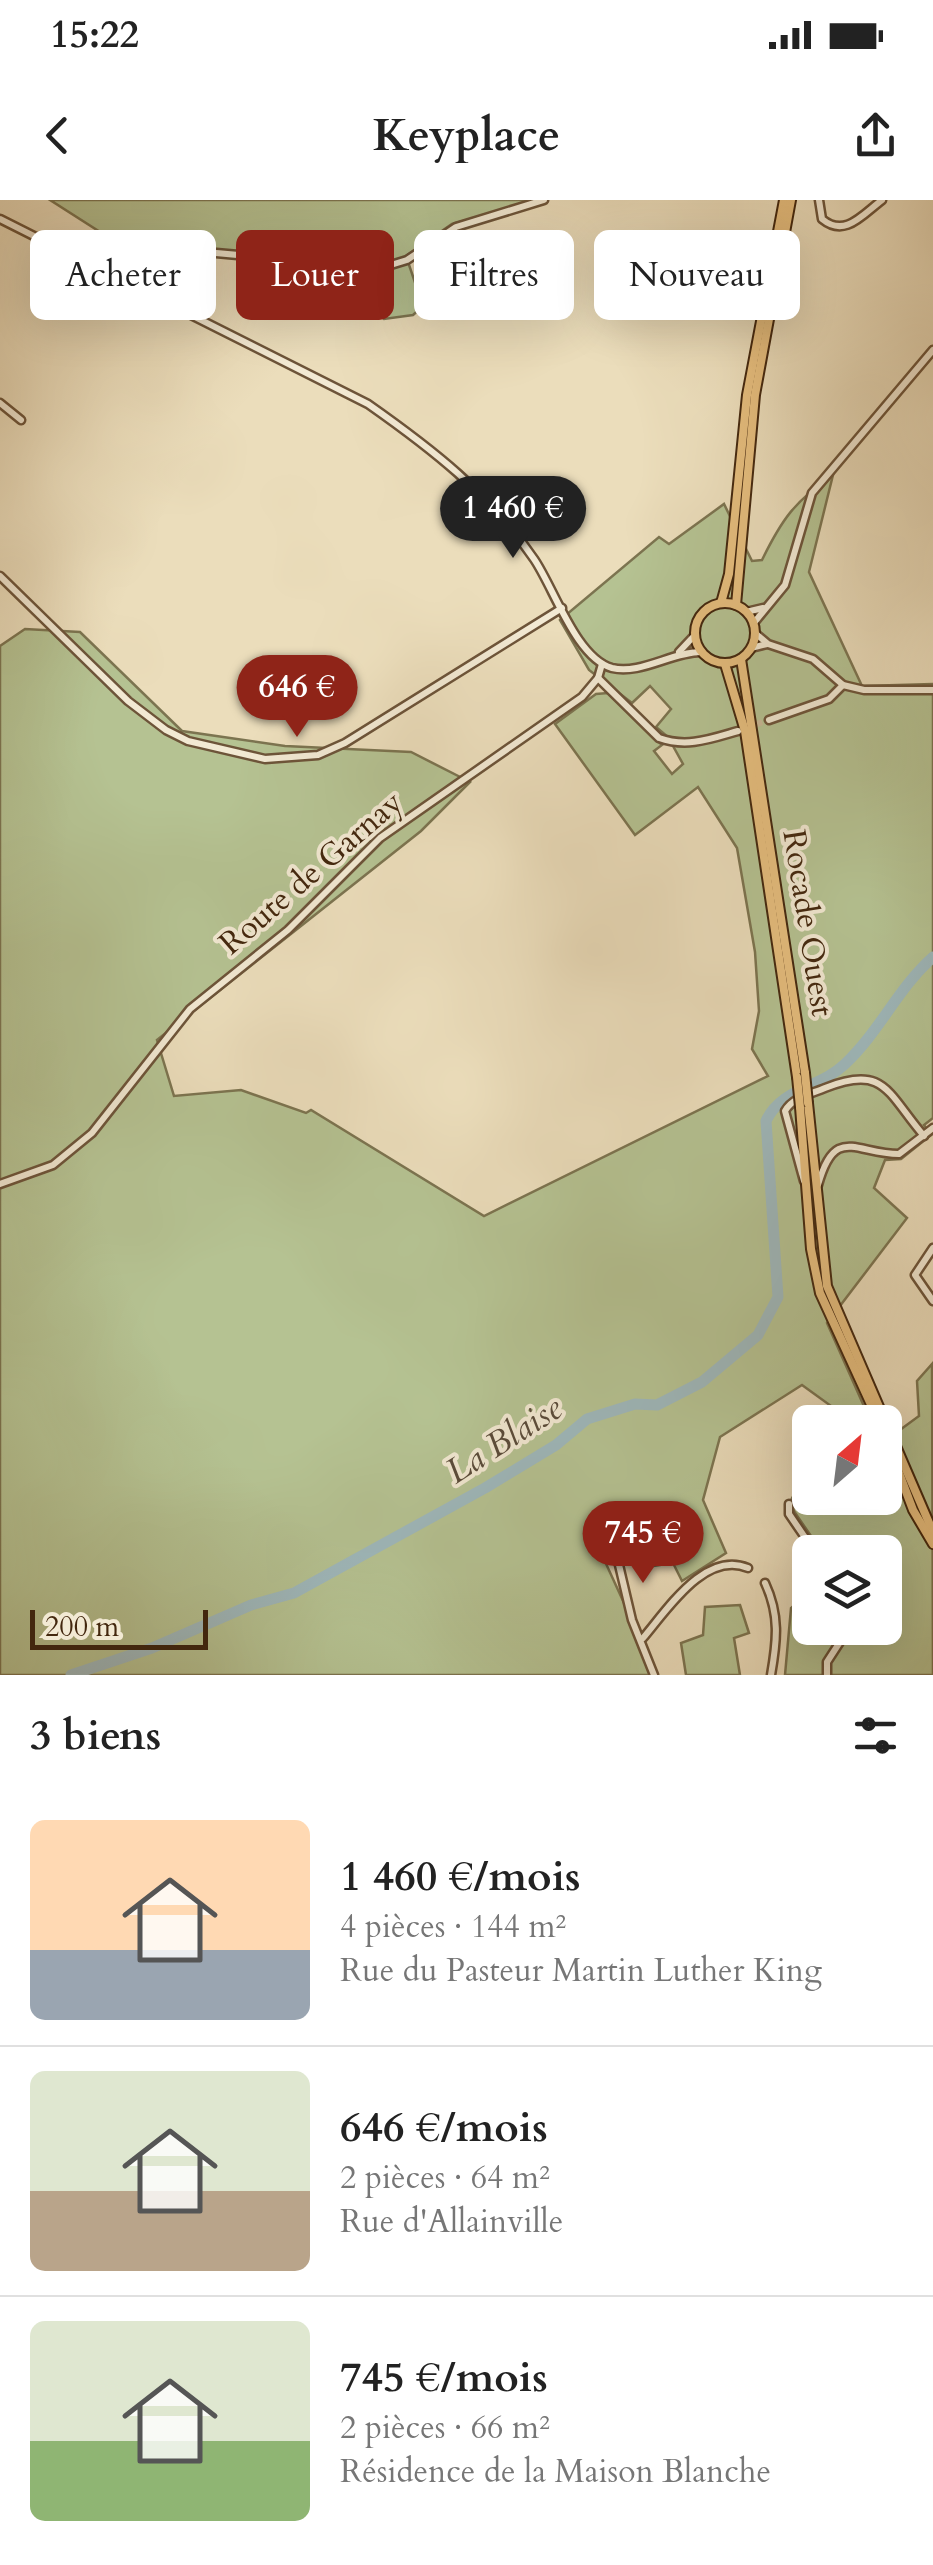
<!DOCTYPE html>
<html lang="fr">
<head>
<meta charset="utf-8">
<style>
	:root { --surface:#fff; --page:#f6f6f6; --text:#222; --muted:#767676; --line:#e0e0e0; --accent:#8f2418 }
	body { margin:0; font-family:Cardo,serif; background:var(--page); color:var(--text); height:100vh; display:flex; flex-direction:column; font-size:38px; white-space:nowrap }
	* { box-sizing:border-box; margin:0 }
	p { font-size:32px; color:var(--muted) }
	.icon { flex:none; width:55px; height:55px; fill:none; stroke:currentColor; stroke-width:2; stroke-linecap:round; stroke-linejoin:round }
	.map { position:relative; height:1475px; overflow:hidden }
	.details { display:flex; flex-direction:column; background:var(--surface); flex:1 }
	.details>* { flex:none }
	.top-card { position:absolute; left:30px; top:30px; width:875px; height:90px; display:flex; gap:20px }
	.needle { width:65px; rotate:28deg }
	.fabs { position:absolute; left:792px; top:1205px; display:grid; gap:20px }
	.fabs a { display:grid; place-items:center; width:110px; height:110px; border-radius:15px; background:var(--surface); box-shadow:0 10px 40px #0002; font-size:50px }
	.scale { position:absolute; left:30px; bottom:25px; width:178px; box-sizing:border-box; padding-left:10px; border:5px solid #43270e; border-top:0; font-size:28px; line-height:35px; white-space:nowrap; color:#43270e; -webkit-text-stroke:8px #f2e9d3; paint-order:stroke }
	.price { position:absolute; translate:-50% -85px; padding:0 22px; border-radius:35px; background:var(--accent); color:#fff; font-size:32px; line-height:65px; filter:drop-shadow(0 2px 5px #0008) }
	.price::after { content:''; position:absolute; left:50%; top:60px; width:30px; height:22px; margin-left:-15px; background:inherit; clip-path:polygon(0 0,100% 0,50% 100%) }
	.price.on { background:#222; color:#fff }
	ul { padding:0; list-style:none }
	li { display:flex; align-items:center; gap:30px; height:250px; padding:0 30px }
	li+li { border-top:2px solid var(--line) }
	li span { display:grid; place-items:center; flex:none; width:280px; height:200px; border-radius:15px; color:#555 }
	li>.icon { margin-inline-start:auto }
	span .icon { width:120px; height:120px; fill:#fffc; stroke-width:1 }
	li b { font-size:42px }
	h2 { display:flex; justify-content:space-between; align-items:center; height:120px; padding:0 30px; font-size:42px }
	.pill { padding:0 35px; border-radius:15px; background:var(--surface); box-shadow:0 10px 40px #0002; font-size:35px; line-height:90px }
	.pill.on { background:var(--accent); color:#fff }
	.status { display:flex; justify-content:space-between; align-items:center; height:70px; padding:0 50px; background:var(--surface); direction:ltr }
	.status svg { height:28px; fill:currentColor }
	header { display:flex; justify-content:space-between; align-items:center; height:130px; padding:0 30px; background:var(--surface); font-size:45px; font-weight:600 }
	.map>svg:first-child { display:block }
	.green { fill:#b5c292; stroke:#7c7450; stroke-width:2.5 }
	.lines { fill:none; stroke-linecap:round; stroke-linejoin:round }
	.river { stroke:#9eb8bc; stroke-width:11 }
	.minor-tunnel { stroke:#c9b998; stroke-width:6; stroke-dasharray:6 3; stroke-linecap:butt }
	.minor-casing { stroke:#6d5439; stroke-width:11 }
	.major-casing { stroke:#43270e; stroke-width:12 }
	.minor { stroke:#f2e9d3; stroke-width:6 }
	.major { stroke:#e6be7e; stroke-width:8 }
	.major-bridge-casing { stroke:#43270e; stroke-width:12; stroke-linecap:butt }
	.major-bridge { stroke:#e6be7e; stroke-width:8 }
	.labels { text-anchor:middle; dominant-baseline:central; stroke-width:8; stroke-linejoin:round; paint-order:stroke }
	.street-label { font-size:32px; fill:#43270e; stroke:#f2e9d3 }
	.water-label { font-size:35px; font-style:italic; fill:#5a4b3a; stroke:#f2e9d3 }
</style>
</head>
<body>
<div class="status"><b>15:22</b><svg viewBox="0 0 49 12"><path d="M0 12V9h3v3zM5 12V6h3v6zM10 12V3h3v9zM15 12V0h3v12zM26 1h20v11H26zM47 4h2v5h-2z"/></svg></div>
<header><svg class="icon" aria-label="back" viewBox="0 0 24 24"><path d="M15 5l-7 7 7 7"/></svg>Keyplace<svg class="icon" aria-label="share" viewBox="0 0 24 24"><path d="M12 15V3M7 8l5-5 5 5M5 13v7h14v-7"/></svg></header>
<div class="map">
<svg width="933" height="1475" viewBox="0 0 933 1475">
	<rect width="100%" height="100%" fill="#ebddbb"/>
	<filter id="stains"><feTurbulence type="fractalNoise" baseFrequency=".002" numOctaves="4"/><feColorMatrix values="0 0 0 0 .2 0 0 0 0 .09 0 0 0 0 .02 0 0 0 .5 -.17"/></filter>
	<radialGradient id="worn" r=".72"><stop offset=".6" stop-color="#630" stop-opacity="0"/><stop offset="1" stop-color="#630" stop-opacity=".3"/></radialGradient>
	<g class="green">
		<polygon points="50,0 542,0 452,24 406,56 423,106 413,115 384,119 353,94 290,59 133,53"/>
		<path d="M833 275 809 372 862 486 933 484V918L924 925 931 935 901 959 885 960 874 988 907 1018 827 1123 871 1222H832L838 1211 802 1185 720 1237 703 1300 726 1353 682 1381 673 1363 646 1367 632 1304 591 1331 657 1475H0V446L25 429 80 432 182 531 285 546 411 552 470 582 421 631 157 840 174 896 241 890 306 913 311 910 484 1016 768 876 752 849 759 811 755 752 737 648 698 587 635 635 555 524 596 494 608 493 662 545 654 551 672 574 683 564 668 537 656 527 671 509 650 486 632 503 589 470 560 420 659 337 669 344 724 304 752 361 762 360C782 319 795 301 833 275Z"/>
		<polygon points="932,1164 933,1475 785,1475 791,1408 810,1392 810,1428 885,1428 885,1352 822,1352 789,1304 810,1265 810,1298 885,1298 885,1241 919,1216 917,1181"/>
		<polygon points="740,1405 749,1433 734,1438 740,1475 686,1475 681,1443 703,1435 705,1407"/>
	</g>
	<g class="lines">
		<path class="river" d="M71 1475 152 1448 251 1405 294 1393 485 1288 556 1245 587 1219 635 1204 657 1205 702 1182 758 1135 778 1097 766 921C781 888 820 888 845 864 880 831 898 788 933 757"/>
		<polyline class="minor-tunnel" points="748,527 769,520"/>
		<g class="minor-casing">
			<g id="minor">
				<path d="M819 0 822 19C845 38 862 15 882 0"/>
				<path d="M0 19 368 204C432 249 489 293 534 359 554 388 576 458 612 468 640 475 672 452 701 452"/>
				<polyline points="100,67 205,52 381,68 407,60 456,27 544,0"/>
				<polyline points="0,203 21,220"/>
				<polyline points="0,376 128,501 166,530 188,541 265,559 318,555 345,543 562,408"/>
				<polyline points="746,412 763,408"/>
				<polyline points="753,424 785,385 812,293 933,150"/>
				<polyline points="755,433 768,444 813,459 843,485 864,490 933,490"/>
				<polyline points="751,448 767,444"/>
				<polyline points="679,452 694,436"/>
				<path d="M598 478 659 538C687 548 710 539 738 531"/>
				<polyline points="769,520 829,499 843,485"/>
				<path d="M804 981 785 911C793 897 811 894 825 888 885 864 887 893 924 936"/>
				<polyline points="0,984 53,965 92,933 190,809 288,730 380,638 582,497 598,478 602,464"/>
				<path d="M818 985C835 924 856 954 899 954L933 928"/>
				<polyline points="933,1048 915,1075 933,1101"/>
				<polyline points="789,1304 789,1314 815,1352"/>
				<polyline points="615,1348 632,1420 654,1475"/>
				<path d="M765 1383C780 1415 777 1441 771 1475"/>
				<path d="M643 1438C667 1410 705 1350 748 1368"/>
				<polyline points="827,1475 827,1462 849,1428"/>
			</g>
		</g>
		<g class="major-casing">
			<g id="major">
				<circle cx="725" cy="433" r="30"/>
				<polyline points="721,403 729,374 747,195 784,0"/>
				<polyline points="736,405 755,195 791,0"/>
				<polyline points="741,459 805,873"/>
				<polyline points="725,464 745,531 797,877"/>
				<polyline points="808,903 827,1086 933,1332"/>
				<polyline points="800,907 811,1049 820,1093 879,1222"/>
				<polyline points="885,1236 913,1310 933,1344"/>
			</g>
		</g>
		<use href="#minor" class="minor"/>
		<use href="#major" class="major"/>
		<g class="major-bridge-casing">
			<g id="major-bridge">
				<polyline points="805,873 808,903"/>
				<polyline points="797,877 800,907"/>
			</g>
		</g>
		<use href="#major-bridge" class="major-bridge"/>
	</g>
	<g class="labels">
		<g class="street-label">
			<text transform="translate(311 673) rotate(-41)">Route de Garnay</text>
			<text transform="translate(808 723) rotate(81)">Rocade Ouest</text>
		</g>
		<g class="water-label">
			<text transform="translate(504 1240) rotate(-33)">La Blaise</text>
		</g>
	</g>
	<rect width="100%" height="100%" filter="url(#stains)"/>
	<rect width="100%" height="100%" fill="url(#worn)"/>
</svg>
<div class="fabs">
<a><svg class="needle" viewBox="-14 -14 28 28"><path d="M0-13l5 13h-10z" fill="#e53935"/><path d="M0 13l5-13h-10z" fill="#767676"/></svg></a>
<a><svg class="icon" aria-label="layers" viewBox="0 0 24 24"><path d="M12 4l9 5-9 5-9-5zM3 14l9 5 9-5"/></svg></a>
</div>
<div class="scale">200 m</div>
<b class="price on" style="left:513px;top:361px">1 460 €</b>
<b class="price" style="left:297px;top:540px">646 €</b>
<b class="price" style="left:643px;top:1386px">745 €</b>
<div class="top-card">
<a class="pill">Acheter</a>
<a class="pill on">Louer</a>
<a class="pill">Filtres</a>
<a class="pill">Nouveau</a>
</div>
</div>
<section class="details">
<h2>3 biens<svg class="icon" aria-label="filters" viewBox="0 0 24 24"><path d="M4 7h16M4 17h16"/><circle cx="9" cy="7" r="2"/><circle cx="15" cy="17" r="2"/></svg></h2>
<ul>
<li><span style="background:linear-gradient(#ffd9b3 65%,#9aa5b1 0)"><svg class="icon" aria-label="home" viewBox="0 0 24 24"><path d="M3 11l9-7 9 7M6 9v11h12V9"/></svg></span><div><b>1 460 €/mois</b><p>4 pièces · 144 m²</p><p>Rue du Pasteur Martin Luther King</p></div></li>
<li><span style="background:linear-gradient(#dfe7d0 60%,#b9a48a 0)"><svg class="icon" aria-label="home" viewBox="0 0 24 24"><path d="M3 11l9-7 9 7M6 9v11h12V9"/></svg></span><div><b>646 €/mois</b><p>2 pièces · 64 m²</p><p>Rue d'Allainville</p></div></li>
<li><span style="background:linear-gradient(#dfe7d0 60%,#8fb573 0)"><svg class="icon" aria-label="home" viewBox="0 0 24 24"><path d="M3 11l9-7 9 7M6 9v11h12V9"/></svg></span><div><b>745 €/mois</b><p>2 pièces · 66 m²</p><p>Résidence de la Maison Blanche</p></div></li>
</ul>
</section>
</body>
</html>
